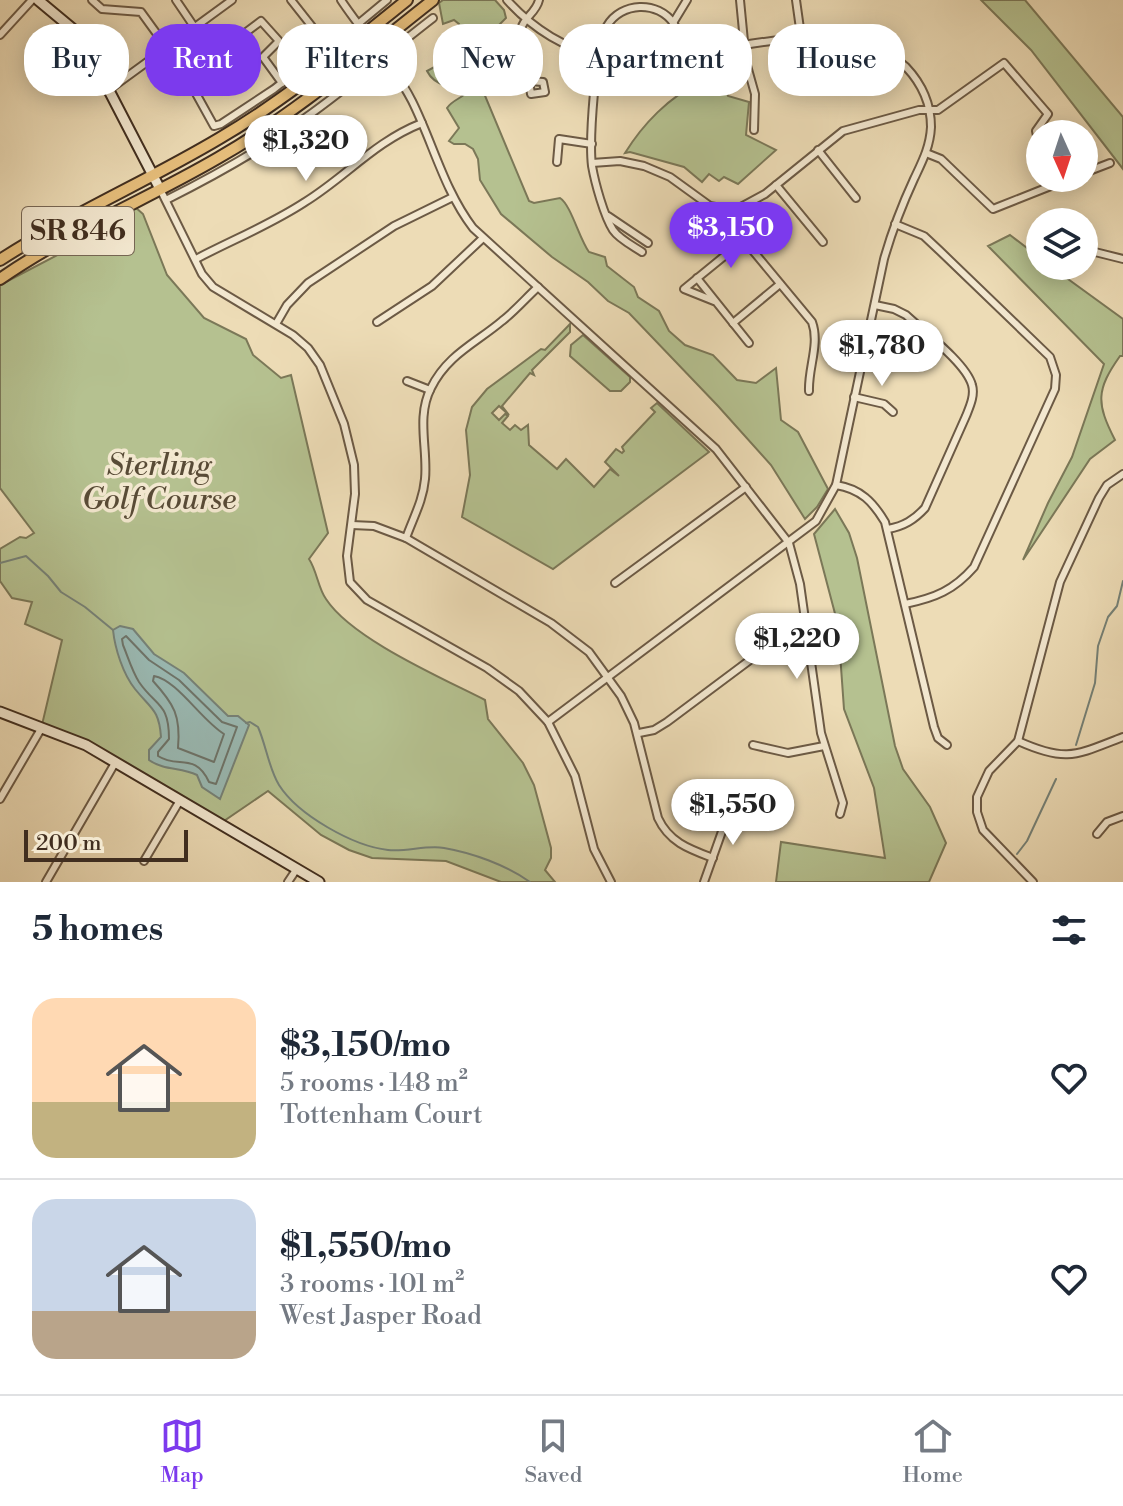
<!DOCTYPE html>
<html lang="en">
<head>
<meta charset="utf-8">
<style>
	:root { --surface:#fff; --page:#f6f6f7; --text:#1f2937; --muted:#747a83; --line:#e0e1e3; --accent:#7c3aed }
	body { margin:0; font-family:"Libre Bodoni",serif; background:var(--page); color:var(--text); height:100vh; display:flex; flex-direction:column; font-size:30px; white-space:nowrap }
	* { box-sizing:border-box; margin:0 }
	p { font-size:26px; color:var(--muted) }
	.icon { flex:none; width:44px; height:44px; fill:none; stroke:currentColor; stroke-width:2; stroke-linecap:round; stroke-linejoin:round }
	.map { position:relative; height:882px; overflow:hidden }
	.details { display:flex; flex-direction:column; background:var(--surface); flex:1 }
	.details>* { flex:none }
	.guide { position:absolute; left:24px; top:24px; width:1076px; height:72px; display:flex; gap:16px }
	.needle { width:52px; rotate:177deg }
	.controls { position:absolute; left:1026px; top:120px; display:grid; gap:16px }
	.controls a { display:grid; place-items:center; width:72px; height:72px; border-radius:50%; background:var(--surface); box-shadow:0 4px 20px #0003; font-size:40px }
	.scale { position:absolute; left:24px; bottom:20px; width:164px; box-sizing:border-box; padding-left:8px; border:4px solid #412e1f; border-top:0; font-size:22px; line-height:28px; white-space:nowrap; color:#412e1f; -webkit-text-stroke:6px #f3e8d0; paint-order:stroke }
	.price { position:absolute; translate:-50% -68px; padding:0 18px; border-radius:28px; background:#fff; color:#222; font-size:26px; line-height:52px; filter:drop-shadow(0 2px 4px #0008) }
	.price::after { content:''; position:absolute; left:50%; top:48px; width:24px; height:18px; margin-left:-12px; background:inherit; clip-path:polygon(0 0,100% 0,50% 100%) }
	.price.current { background:var(--accent); color:#fff }
	ul { padding:0; list-style:none }
	li { display:flex; align-items:center; gap:24px; height:200px; padding:0 32px }
	li+li { border-top:2px solid var(--line) }
	li span { display:grid; place-items:center; flex:none; width:224px; height:160px; border-radius:24px; color:#555 }
	li>.icon { margin-inline-start:auto }
	span .icon { width:96px; height:96px; fill:#fffc; stroke-width:1 }
	li b { font-size:34px }
	h2 { display:flex; justify-content:space-between; align-items:center; height:96px; padding:0 32px; font-size:34px }
	.tag { padding:0 28px; border-radius:32px; background:var(--surface); box-shadow:0 4px 20px #0003; font-size:28px; line-height:72px }
	.tag.current { background:var(--accent); color:#fff }
	.tab-bar { display:flex; justify-content:space-around; align-items:center; height:112px; border-top:2px solid var(--line); background:var(--surface); font-size:22px; color:var(--muted) }
	.tab-bar a { display:grid; justify-items:center; gap:4px }
	.tab-bar .current { color:var(--accent) }
	.map>svg:first-child { display:block }
	.green { fill:#b5c190; stroke:#7b7858; stroke-width:2 }
	.water { fill:#9abab4; stroke:#768278; stroke-width:2 }
	.lines { fill:none; stroke-linecap:round; stroke-linejoin:round }
	.shore { stroke:#6e746a; stroke-width:2 }
	.stream { stroke:#768278; stroke-width:2 }
	.street-casing { stroke:#6c5a45; stroke-width:10 }
	.secondary-casing { stroke:#412e1f; stroke-width:13 }
	.primary-casing { stroke:#412e1f; stroke-width:14 }
	.street { stroke:#f3e8d0; stroke-width:6 }
	.secondary { stroke:#f3e8d0; stroke-width:9 }
	.primary { stroke:#e6be7b; stroke-width:10 }
	.labels { text-anchor:middle; dominant-baseline:central; stroke-width:7; stroke-linejoin:round; paint-order:stroke }
	.shield { fill:#f3e8d0; stroke:#766654; stroke-width:2 }
	.shield-label { font-size:28px; font-weight:bold; fill:#412e1f }
	.park-label { font-size:30px; font-style:italic; fill:#584b36; stroke:#f3e8d0 }
</style>
</head>
<body>
<div class="map">
<svg width="1123" height="882" viewBox="0 0 1123 882">
	<rect width="100%" height="100%" fill="#eddcb6"/>
	<filter id="stains"><feTurbulence type="fractalNoise" baseFrequency=".0025" numOctaves="4"/><feColorMatrix values="0 0 0 0 .2 0 0 0 0 .09 0 0 0 0 .02 0 0 0 .5 -.17"/></filter>
	<radialGradient id="worn" r=".72"><stop offset=".6" stop-color="#630" stop-opacity="0"/><stop offset="1" stop-color="#630" stop-opacity=".3"/></radialGradient>
	<g class="green">
		<path d="M443 0H495L504 10 506 18 490 34 499 45C494 57 484 62 473 67L529 201 534 203 560 198C571 205 579 238 589 252L605 257 607 266 634 287 638 297 659 311 669 331 685 345 713 355 737 380 756 383 776 368 781 420 798 432 828 489 817 507 805 519 771 465 718 406 629 313 608 301 588 282 552 257 501 214 480 180 478 159 473 149 465 144H454L449 141 459 128 447 108C453 99 464 98 470 89 454 88 435 87 427 71L457 55 459 24 454 20 443 24 439 3Z"/>
		<polygon points="981,0 1025,0 1123,117 1123,169 1031,50"/>
		<path d="M724 58 722 78 728 96 749 102 746 135 776 150 738 184 724 177 719 181 709 174 702 182 684 167 630 152 625 153C643 124 669 97 699 83L702 71 688 66Z"/>
		<path d="M135 207 143 214 167 275 204 318 246 339 253 355 281 378 291 375 328 533 309 559C317 571 318 588 326 599 352 639 442 678 485 700L488 719 523 763 534 785 551 848V858L545 870 555 882H501L446 861 372 858 349 850 321 835 268 791 218 825 85 745 41 729 62 640 25 624 32 602 12 598 0 581V549L20 537 26 538 34 533 0 488V285L90 238 105 224Z"/>
		<path d="M1010 235 1040 258V266H1050L1123 319V356H1120C1096 390 1096 403 1115 440L1090 459 1023 560 1048 503 1072 457 1104 364 988 246Z"/>
		<polygon points="570,324 570,332 532,370 534,375 530,373 502,406 509,415 499,406 492,413 499,420 505,414 508,416 502,423 510,430 515,425 521,430 528,425 529,445 557,469 566,459 594,487 610,469 619,476 605,462 616,449 622,453 624,451 622,447 655,412 651,408 657,403 709,452 553,569 462,517 470,475 466,430 472,407 487,389 541,349 545,350"/>
		<polygon points="583,335 630,377 630,382 621,391 610,391 570,356 571,345"/>
		<polygon points="835,509 849,533 857,558 895,746 903,769 930,807 946,843 929,882 776,882 781,842 885,858 874,788 844,709 838,625 814,534"/>
	</g>
	<path class="water" d="M120 626 133 629 154 654 184 673 228 716H238L249 725 220 799 202 787 197 775C180 767 165 771 149 760V750L161 737C159 709 151 709 135 689 123 674 115 649 113 630Z"/>
	<g class="lines">
		<g class="shore">
			<path d="M126 636 149 660 179 680 222 722 237 727 216 784 209 782C195 752 178 769 158 756V752L169 739C169 702 156 707 139 682 132 671 128 657 123 645L122 639Z"/>
			<path d="M154 676C177 680 202 721 224 734L214 762 178 748C181 716 174 704 153 681Z"/>
		</g>
		<g class="stream">
			<polyline points="0,563 26,556 48,576 61,592 85,607 113,630"/>
			<path d="M246 723 250 722 258 727C266 745 269 769 279 785 298 815 353 846 388 850 407 852 426 845 444 848 473 853 506 865 530 882"/>
			<polyline points="1076,745 1095,683 1098,646 1108,617 1117,606 1123,581"/>
			<polyline points="1017,854 1027,841 1056,779"/>
		</g>
		<g class="street-casing">
			<g id="street">
				<polyline points="92,0 102,9 141,12 183,70 214,126 221,124 274,89 325,49 325,43 291,0"/>
				<polyline points="176,0 195,28"/>
				<path d="M341 0C364 35 393 64 412 101 433 143 444 190 473 228L716 449 789 543 800 584 821 733 843 803 840 814"/>
				<path d="M507 0C532 28 567 51 605 57 695 71 834 0 906 67 922 84 931 104 931 127 930 147 922 162 914 179 902 205 892 231 884 259L836 485 816 521 548 722"/>
				<polyline points="740,0 746,62 755,94 754,130"/>
				<polyline points="796,0 803,50 812,85 870,68"/>
				<polyline points="673,23 687,0"/>
				<polyline points="358,24 387,0"/>
				<polyline points="582,33 604,33"/>
				<polyline points="0,35 32,0"/>
				<polyline points="184,72 205,63 261,21 279,41 263,57 282,83"/>
				<path d="M529 81 543 82 545 92 531 94 521 29C524 17 536 13 539 0"/>
				<polyline points="110,89 232,0"/>
				<polyline points="818,150 856,198"/>
				<polyline points="926,153 941,159 993,209 1071,178"/>
				<polyline points="557,162 559,139 592,144"/>
				<polyline points="592,163 620,161 644,166 670,177 710,206 731,210 741,207 765,194 843,131 919,110 938,110 1004,63 1048,114 1036,131 1040,151"/>
				<polyline points="1084,173 1110,163"/>
				<polyline points="776,185 823,242"/>
				<polyline points="160,189 202,274 213,287 293,335 308,348 320,365 344,424 354,465 355,494 347,556 350,582 367,600 487,668 519,691 548,722 575,776 594,849 611,882"/>
				<path d="M166 200C214 176 261 150 305 118 349 87 390 51 433 18"/>
				<path d="M731 210 737 229 744 240 812 322C820 344 808 368 809 391"/>
				<polyline points="608,216 648,243"/>
				<path d="M895 224 924 236 940 251 1050 357 1056 375 1055 389 974 567C954 590 935 598 905 604"/>
				<path d="M642 252C633 246 619 239 613 230 604 216 595 183 592 166 589 140 595 47 607 26 621 2 658 0 674 24 679 32 681 43 683 53"/>
				<polyline points="1084,253 1095,252 1123,259"/>
				<path d="M196 259C232 240 270 225 305 202 347 176 374 142 422 123"/>
				<polyline points="697,278 749,343"/>
				<polyline points="714,301 684,289 744,240"/>
				<path d="M875 305 894 309 906 315C923 331 966 363 972 385 975 395 970 406 966 416L925 508C914 520 904 526 888 529"/>
				<polyline points="377,322 432,286 483,238"/>
				<polyline points="733,323 780,284"/>
				<polyline points="276,324 287,305 308,283 394,226 453,197"/>
				<polyline points="407,381 430,390"/>
				<polyline points="854,397 884,404 893,412"/>
				<path d="M836 485C861 489 873 502 885 522L934 727 938 738 947 745"/>
				<path d="M352 525 374 526 406 538 551 623 589 652 621 696 634 723 658 818C669 842 689 849 713 858"/>
				<path d="M406 538C413 518 423 501 425 479 428 449 416 417 431 388 447 355 476 343 502 321 515 311 526 298 538 287"/>
				<polyline points="615,583 746,487"/>
				<polyline points="639,733 654,730 667,722 762,651 780,642 807,638"/>
				<path d="M1018 741C1067 763 1076 755 1123 737"/>
				<polyline points="753,745 788,753 824,746"/>
				<polyline points="0,799 41,729"/>
				<polyline points="1097,834 1107,822 1123,816"/>
				<polyline points="144,861 179,802"/>
				<polyline points="46,882 115,763"/>
				<polyline points="288,882 296,870"/>
				<polyline points="704,882 725,823 725,810"/>
				<polyline points="1033,882 983,830 977,812 977,797 989,771 1018,741 1060,582 1099,498 1107,485 1123,474"/>
			</g>
		</g>
		<g class="secondary-casing">
			<g id="secondary">
				<polyline points="38,0 74,30 88,50 160,189"/>
				<polyline points="0,712 86,745 319,882"/>
			</g>
		</g>
		<g class="primary-casing">
			<g id="primary">
				<path d="M0 260C71 214 148 181 220 138 287 99 346 49 407 0"/>
				<path d="M0 279C69 231 146 200 218 158 295 114 363 55 433 0"/>
			</g>
		</g>
		<use href="#street" class="street"/>
		<use href="#secondary" class="secondary"/>
		<use href="#primary" class="primary"/>
	</g>
	<g class="labels">
		<rect class="shield" x="22" y="207" width="112" height="48" rx="6"/>
		<g class="shield-label">
			<text x="78" y="231">SR 846</text>
		</g>
		<g class="park-label">
			<text x="159" y="466">Sterling<tspan x="159" dy="34">Golf Course</tspan></text>
		</g>
	</g>
	<rect width="100%" height="100%" filter="url(#stains)"/>
	<rect width="100%" height="100%" fill="url(#worn)"/>
</svg>
<div class="controls">
<a><svg class="needle" viewBox="-14 -14 28 28"><path d="M0-13l5 13h-10z" fill="#e53935"/><path d="M0 13l5-13h-10z" fill="#747a83"/></svg></a>
<a><svg class="icon" aria-label="layers" viewBox="0 0 24 24"><path d="M12 4l9 5-9 5-9-5zM3 14l9 5 9-5"/></svg></a>
</div>
<div class="scale">200 m</div>
<b class="price" style="left:306px;top:183px">$1,320</b>
<b class="price current" style="left:731px;top:270px">$3,150</b>
<b class="price" style="left:882px;top:388px">$1,780</b>
<b class="price" style="left:797px;top:681px">$1,220</b>
<b class="price" style="left:733px;top:847px">$1,550</b>
<div class="guide">
<a class="tag">Buy</a>
<a class="tag current">Rent</a>
<a class="tag">Filters</a>
<a class="tag">New</a>
<a class="tag">Apartment</a>
<a class="tag">House</a>
</div>
</div>
<section class="details">
<h2>5 homes<svg class="icon" aria-label="filters" viewBox="0 0 24 24"><path d="M4 7h16M4 17h16"/><circle cx="9" cy="7" r="2"/><circle cx="15" cy="17" r="2"/></svg></h2>
<ul>
<li><span style="background:linear-gradient(#ffd9b3 65%,#c2b280 0)"><svg class="icon" aria-label="home" viewBox="0 0 24 24"><path d="M3 11l9-7 9 7M6 9v11h12V9"/></svg></span><div><b>$3,150/mo</b><p>5 rooms · 148 m²</p><p>Tottenham Court</p></div><svg class="icon" aria-label="heart" viewBox="0 0 24 24"><path d="M12 20l-8-8c-3-5 5-10 8-4 3-6 11-1 8 4z"/></svg></li>
<li><span style="background:linear-gradient(#c9d6e8 70%,#b9a48a 0)"><svg class="icon" aria-label="home" viewBox="0 0 24 24"><path d="M3 11l9-7 9 7M6 9v11h12V9"/></svg></span><div><b>$1,550/mo</b><p>3 rooms · 101 m²</p><p>West Jasper Road</p></div><svg class="icon" aria-label="heart" viewBox="0 0 24 24"><path d="M12 20l-8-8c-3-5 5-10 8-4 3-6 11-1 8 4z"/></svg></li>
</ul>
</section>
<nav class="tab-bar">
<a class="current"><svg class="icon" aria-label="map" viewBox="0 0 24 24"><path d="M3 6l6-2 6 2 6-2v14l-6 2-6-2-6 2zM9 4v14M15 6v14"/></svg>Map</a>
<a><svg class="icon" aria-label="saved" viewBox="0 0 24 24"><path d="M7 4h10v16l-5-4-5 4z"/></svg>Saved</a>
<a><svg class="icon" aria-label="home" viewBox="0 0 24 24"><path d="M3 11l9-7 9 7M6 9v11h12V9"/></svg>Home</a>
</nav>
</body>
</html>
